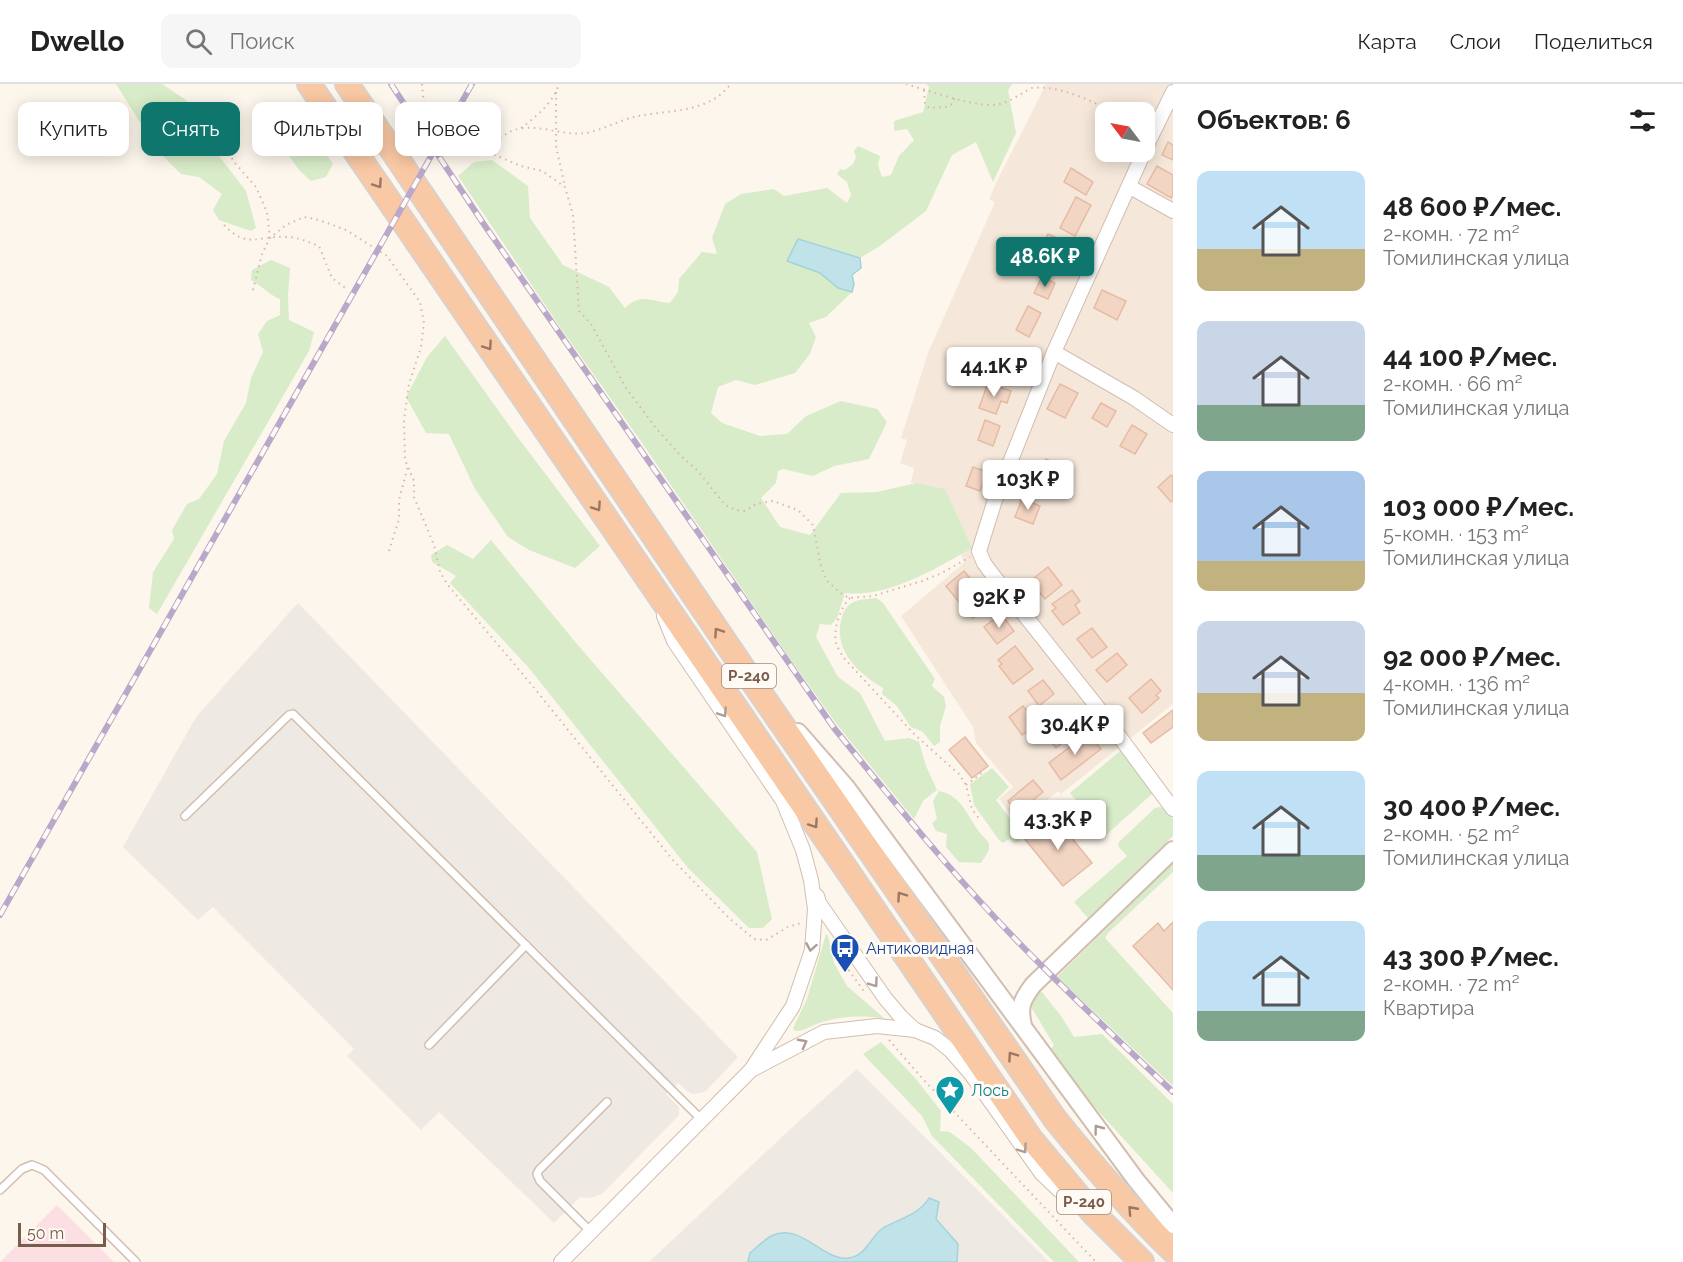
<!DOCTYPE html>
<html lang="ru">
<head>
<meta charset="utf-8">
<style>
	:root { --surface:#fff; --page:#f6f6f6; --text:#222; --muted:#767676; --line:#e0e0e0; --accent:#0f766e }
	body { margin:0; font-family:Raleway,sans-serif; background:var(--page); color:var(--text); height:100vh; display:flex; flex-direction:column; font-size:22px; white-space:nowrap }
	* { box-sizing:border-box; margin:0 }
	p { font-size:20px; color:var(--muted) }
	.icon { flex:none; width:33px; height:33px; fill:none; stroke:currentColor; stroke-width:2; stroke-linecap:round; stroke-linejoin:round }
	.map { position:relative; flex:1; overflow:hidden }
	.panel { display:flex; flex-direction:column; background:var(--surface); width:510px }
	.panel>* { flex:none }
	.top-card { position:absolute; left:18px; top:18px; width:570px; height:54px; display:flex; gap:12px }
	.needle { width:39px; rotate:302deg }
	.controls { position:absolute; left:1095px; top:18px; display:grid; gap:12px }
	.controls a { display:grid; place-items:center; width:60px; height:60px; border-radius:12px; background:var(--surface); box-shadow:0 3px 15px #0003; font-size:30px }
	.scale { position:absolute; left:18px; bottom:15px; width:88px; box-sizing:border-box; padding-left:6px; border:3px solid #7a5c4d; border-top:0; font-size:16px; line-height:21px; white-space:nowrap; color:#7a5c4d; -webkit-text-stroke:4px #fffaf3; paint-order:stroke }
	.price { position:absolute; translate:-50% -51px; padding:0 14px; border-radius:6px; background:#fff; color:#222; font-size:20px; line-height:39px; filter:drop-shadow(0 2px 3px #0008) }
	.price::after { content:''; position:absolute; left:50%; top:36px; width:18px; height:14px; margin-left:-9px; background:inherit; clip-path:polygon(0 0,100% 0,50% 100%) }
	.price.active { background:var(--accent); color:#fff }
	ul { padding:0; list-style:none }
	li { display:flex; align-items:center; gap:18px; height:150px; padding:0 24px }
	li span { display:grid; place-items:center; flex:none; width:168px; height:120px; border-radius:12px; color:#555 }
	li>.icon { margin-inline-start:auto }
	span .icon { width:72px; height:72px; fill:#fffc; stroke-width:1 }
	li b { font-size:26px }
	h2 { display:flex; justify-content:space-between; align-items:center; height:72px; padding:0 24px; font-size:26px }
	.tag { padding:0 21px; border-radius:12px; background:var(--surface); box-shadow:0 3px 15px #0003; font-size:21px; line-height:54px }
	.tag.active { background:var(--accent); color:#fff }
	header { display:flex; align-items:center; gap:36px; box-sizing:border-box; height:84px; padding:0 30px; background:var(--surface); border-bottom:2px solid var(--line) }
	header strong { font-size:28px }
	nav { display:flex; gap:33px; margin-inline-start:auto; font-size:21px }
	.search { width:420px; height:54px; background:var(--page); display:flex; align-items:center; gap:15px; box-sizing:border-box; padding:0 21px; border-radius:12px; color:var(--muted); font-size:22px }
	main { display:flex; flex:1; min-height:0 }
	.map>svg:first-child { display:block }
	.residential { fill:#f5e8da; fill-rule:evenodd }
	.industrial { fill:#efe9e4 }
	.medical { fill:#fbdfe3 }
	.green { fill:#d8ecc9 }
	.water { fill:#bfe3e8; stroke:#a5d3da; stroke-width:1.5 }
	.building { fill:#f3d5c3; stroke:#e6bba3; stroke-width:1.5 }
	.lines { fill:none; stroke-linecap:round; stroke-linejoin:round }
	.service-casing { stroke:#d1beb0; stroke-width:10 }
	.minor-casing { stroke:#d1beb0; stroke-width:16 }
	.tertiary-casing { stroke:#d1beb0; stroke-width:20 }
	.trunk-casing { stroke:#dad1cd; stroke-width:26 }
	.path { stroke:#d9b8a5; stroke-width:2; stroke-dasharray:1.5 4.5; stroke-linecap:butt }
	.service { stroke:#fff; stroke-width:7 }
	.minor { stroke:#fff; stroke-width:14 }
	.tertiary { stroke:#fff; stroke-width:16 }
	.trunk { stroke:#f9c8a4; stroke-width:22 }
	.rail-casing { stroke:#b9a8c9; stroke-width:6 }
	.rail { stroke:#fffaf3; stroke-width:4; stroke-dasharray:11; stroke-linecap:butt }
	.oneway { stroke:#9a7763 }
	.oneway2 { stroke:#af9d94 }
	.labels { text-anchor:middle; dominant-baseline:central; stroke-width:6; stroke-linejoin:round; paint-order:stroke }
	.shield { fill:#fffaf3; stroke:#a28b7f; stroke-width:1.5 }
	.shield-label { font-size:15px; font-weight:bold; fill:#7a5c4d }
	.transit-label { font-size:16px; fill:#164399; stroke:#fffaf3; text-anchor:start }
	.culture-label { font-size:16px; fill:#0d838f; stroke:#fffaf3; text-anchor:start }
</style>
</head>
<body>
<header>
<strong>Dwello</strong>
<div class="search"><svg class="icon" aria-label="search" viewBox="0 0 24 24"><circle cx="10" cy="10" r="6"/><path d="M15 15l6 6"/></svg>Поиск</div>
<nav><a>Карта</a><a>Слои</a><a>Поделиться</a></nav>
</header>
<main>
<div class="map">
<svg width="1173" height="1178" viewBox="0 0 1173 1178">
	<rect width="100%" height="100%" fill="#fdf6ec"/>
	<path class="residential" d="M1046 0H1173V620L1061 710 1058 707 1019 740 999 715 1013 703 976 659 973 643 901 532 964 479 940 409 911 398 914 384 900 379 907 356 901 354 928 269 995 118 989 115 996 99ZM1106 28H1144V68H1106Z"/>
	<g class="industrial">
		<polygon points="298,519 738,973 706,1007 700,1009 692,1010 687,1007 678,999 666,1010 679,1023 679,1031 602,1110 590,1114 580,1113 554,1139 439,1028 421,1046 347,972 354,965 213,823 198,836 123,763 196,633"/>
		<polygon points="857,985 1049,1178 649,1178 800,1036"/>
	</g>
	<polygon class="medical" points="57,1121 114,1178 0,1178"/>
	<g class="green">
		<polygon points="116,0 162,0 186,16 213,51 212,63 246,107 256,144 251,147 219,136 213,126 222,110 199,93 181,90 162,71 158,54 139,37"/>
		<path d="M926 0H1012L1008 6 1016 49 993 98 976 58 952 71 926 127 880 162 860 174 798 155 788 177 820 189 838 204 852 208 826 233 809 239 816 253 810 270 795 289 755 301 736 296 718 303 711 329 722 339 760 352 787 350 806 332 841 317 877 325 887 338 869 375 834 382 813 392 783 385 778 387 776 399 761 414 780 443 810 451 841 409 877 408 916 399 945 405 972 464C935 485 888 514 845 509L837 534 831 541 820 540 816 553 838 593 860 609 885 657 909 654 919 658 926 682 937 706 923 717 914 735 838 642 788 572 640 356 560 243 458 92 474 78 492 76 528 102 530 134 563 181 609 203 625 224C641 208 652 218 670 219L678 208 679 195 702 168 717 170 712 154 725 120 741 110 774 105 784 112 827 104 847 119 851 111 847 98 837 90 840 85 845 86 853 80 856 73 854 67 858 62 880 72 878 81 882 93 891 91 899 72 914 56 907 45 894 47V37L923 28 929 3Z"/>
		<polygon points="308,44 333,80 326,93 311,97 299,86 287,69 294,50"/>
		<path d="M271 176 290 184 288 212 289 236 314 248 309 267 157 530 149 524 153 488 174 455 172 446 187 420 199 415 217 390 224 357 246 319 251 294 263 268 258 250 267 237 280 231V215C269 211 262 202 251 196L252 186Z"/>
		<polygon points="445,252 516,351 600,462 575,484 529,466 508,453 475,405 449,350 426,349 406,313 427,273"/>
		<polygon points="491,456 577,560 757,768 772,835 763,844 749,844 688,784 529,584 450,499 456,492 432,478 431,471 447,461 473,475"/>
		<path d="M876 514 883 519 935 595 932 602 944 613 946 622 940 642V658L934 662 923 648 911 643 896 621 882 610 883 604C859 590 834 567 841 537 846 516 856 516 876 514Z"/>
		<polygon points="1123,666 1152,707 1152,710 1106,751 1104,750 1070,709 1120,667"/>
		<polygon points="992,684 1009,703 996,716 1015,741 1019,743 1025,740 1025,744 1016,750 1020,757 1014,759 1009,755 1003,759 999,756 974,721 970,700"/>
		<path d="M939 707C963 712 967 733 981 750 984 754 989 756 989 762 990 767 984 774 981 779L959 778 946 763 947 750 936 747 932 739 937 735 933 717Z"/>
		<polygon points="1160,723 1164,724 1173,735 1173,752 1088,834 1074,818 1127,772 1118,762 1119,758 1155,724"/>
		<polygon points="1173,779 1173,788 1108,849 1105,854 1173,929 1173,1002 1057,893"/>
		<path d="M826 850 828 852 834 879 847 902 885 935C863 931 844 932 822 938 813 940 804 948 795 947L793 944 807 915Z"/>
		<polygon points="1041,907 1061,932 1074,953 1102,950 1173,1020 1173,1109 1047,971 1054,961 1028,918"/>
		<polygon points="881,958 916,995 941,1027 940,1047 950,1048 971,1064 1079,1178 1054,1178 932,1052 922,1032 863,970"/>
	</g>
	<g class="water">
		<polygon points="798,155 860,174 861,184 852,191 854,200 852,208 838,204 820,189 787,177"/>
		<path d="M929 1114 939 1118 936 1135 958 1160 957 1178H748L750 1169C756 1164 764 1156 771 1152 801 1137 823 1178 849 1174 867 1171 870 1153 883 1144 899 1135 920 1130 929 1114Z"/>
	</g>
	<g class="building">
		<polygon points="1106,49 1106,68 1116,68 1113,73 1098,67"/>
		<polygon points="1168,58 1173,61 1173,76 1162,71"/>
		<polygon points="1157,82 1173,91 1173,110 1171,114 1147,100"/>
		<polygon points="1071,84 1093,98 1086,111 1064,98"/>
		<polygon points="1076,113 1091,121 1075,152 1060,144"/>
		<polygon points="1048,150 1075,162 1064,187 1036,174"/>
		<polygon points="1042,193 1055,199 1048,215 1034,209"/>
		<polygon points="1102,206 1126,217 1117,236 1094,224"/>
		<polygon points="1028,222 1041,229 1029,253 1016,246"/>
		<polygon points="988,299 1011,307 1007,319 1001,317 996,330 979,324"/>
		<polygon points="1060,300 1078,309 1065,334 1047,325"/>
		<polygon points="1101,319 1116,327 1107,343 1092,334"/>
		<polygon points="985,336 1000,342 993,362 978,356"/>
		<polygon points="1132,341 1147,350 1135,370 1120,362"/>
		<polygon points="1046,375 1065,385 1056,401 1037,391"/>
		<polygon points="973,383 987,388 980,407 966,402"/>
		<polygon points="1171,391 1173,393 1173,416 1171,418 1158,403"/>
		<polygon points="1022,415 1040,422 1033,440 1015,433"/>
		<polygon points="1048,483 1062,501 1045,515 1030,497"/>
		<polygon points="964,487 977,503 959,518 946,502"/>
		<polygon points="1072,506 1080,517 1075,521 1080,529 1063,541 1052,527 1056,524 1052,520"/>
		<polygon points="978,513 987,523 973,534 965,524"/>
		<polygon points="1001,530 1014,547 997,560 984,543"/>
		<polygon points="1092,544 1107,563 1092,574 1077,555"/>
		<polygon points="1015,562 1033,585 1013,600 999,582 1002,580 998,576"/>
		<polygon points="1117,569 1127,581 1107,598 1096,586"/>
		<polygon points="1151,595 1161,607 1156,611 1159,614 1142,629 1129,614"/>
		<polygon points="1043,596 1054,610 1039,622 1028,607"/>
		<polygon points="1023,622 1037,640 1022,651 1009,633"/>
		<polygon points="1173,626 1173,643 1151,659 1143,649"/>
		<polygon points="1059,628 1075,648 1056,664 1040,644"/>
		<polygon points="1088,649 1101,665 1061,696 1049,679"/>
		<polygon points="965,653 988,682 972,694 949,666"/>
		<polygon points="1033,696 1043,708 1017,729 1008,717"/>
		<polygon points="1053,731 1092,779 1063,802 1024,754"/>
		<polygon points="1173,838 1173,906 1133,862 1158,839 1164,847"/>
	</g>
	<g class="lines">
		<g class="service-casing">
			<g id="service">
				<polyline points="185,732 289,631 293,630 702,1036"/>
				<polyline points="429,961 526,861"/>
				<polyline points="0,1106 22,1085 32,1081 44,1086 136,1178"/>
				<polyline points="591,1148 540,1097 537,1090 539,1086 607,1018"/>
			</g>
		</g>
		<g class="minor-casing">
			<g id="minor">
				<polyline points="1144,67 1173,8"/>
				<polyline points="1144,68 1054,268 995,416 979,467 984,479 992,490 1099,625 1173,725"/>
				<polyline points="1130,103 1173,127"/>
				<polyline points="1054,268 1134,314 1173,341"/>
				<polyline points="817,812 819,819 885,914 901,933 915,946"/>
				<polyline points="753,985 824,948 877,942 915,946 935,954 950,966 971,990 1042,1090 1059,1106 1073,1115"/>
				<polyline points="561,1178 751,986 793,922 812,866 815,825 811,796 803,766 783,717 674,557 664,532"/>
			</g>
		</g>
		<g class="tertiary-casing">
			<g id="tertiary">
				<polyline points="798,648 846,703 1136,1096 1173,1141"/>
				<path d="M1023 942C1019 923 1021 917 1033 901L1173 766"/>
			</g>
		</g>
		<g class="trunk-casing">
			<g id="trunk">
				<polyline points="309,0 1031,1055 1093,1129 1142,1178"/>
				<path d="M347 0 741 581 1055 1035C1092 1081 1131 1126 1173 1167"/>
			</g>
		</g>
		<g class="path">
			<path d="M422 0C423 20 429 56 451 63 493 77 493 48 523 44 544 42 565 52 586 49 602 46 618 37 634 33 660 27 690 29 714 15 720 12 726 5 731 0"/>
			<path d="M906 0C930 7 965 20 990 21 1008 21 1017 11 1032 4 1055 0 1093 17 1113 28"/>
			<polyline points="924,6 925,20 929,24 947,23 952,20 955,13"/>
			<polyline points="556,8 556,62 565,103"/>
			<polyline points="464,33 501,53"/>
			<path d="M521 44C537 32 553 19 559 0"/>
			<polyline points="222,59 235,79 256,103 267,128 270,154"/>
			<polyline points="483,66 521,82 542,87 565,103 573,131 579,227 591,240 626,304 655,343 681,372 698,387 725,421 736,426 745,427 756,420 773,417 798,426 813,441 821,483 827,497 843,511 850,514 873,512 922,497 942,489 970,473"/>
			<path d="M224 141C248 166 258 151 286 153 298 153 308 158 319 162L332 194 348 206"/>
			<polyline points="253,206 262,170 270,154 286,141 304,133 319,136 346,146 387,172 420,218 424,239 421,263 409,300 404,336 405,376 414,397 414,413 434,461 440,488 447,500 531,600 672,775 729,834 754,855 766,856 788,843 801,839"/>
			<polyline points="389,467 399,435 399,416 408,382"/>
			<path d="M850 514C840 524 833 546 836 560 838 564 841 569 843 573L915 651 959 690 966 701 972 725 980 736"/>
			<polyline points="966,701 983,688"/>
			<polyline points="845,881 866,910"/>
			<polyline points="889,956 922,994 1096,1178"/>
		</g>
		<use href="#service" class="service"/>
		<use href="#minor" class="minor"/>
		<use href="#tertiary" class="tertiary"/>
		<use href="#trunk" class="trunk"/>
		<g class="rail-casing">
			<g id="rail">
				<path d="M391 0 483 139 834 644C902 728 971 813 1048 888 1089 929 1131 968 1173 1008"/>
				<polyline points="0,831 472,0"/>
			</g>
		</g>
		<use href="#rail" class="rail"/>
	</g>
	<defs><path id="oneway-chevron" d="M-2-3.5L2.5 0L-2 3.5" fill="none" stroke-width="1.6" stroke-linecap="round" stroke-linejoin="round" transform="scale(1.5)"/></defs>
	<g class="oneway">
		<use href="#oneway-chevron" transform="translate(378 100) rotate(56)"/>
		<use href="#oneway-chevron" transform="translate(488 262) rotate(56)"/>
		<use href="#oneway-chevron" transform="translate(597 423) rotate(56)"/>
		<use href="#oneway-chevron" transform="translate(718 548) rotate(-124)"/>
		<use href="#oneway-chevron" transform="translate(814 740) rotate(56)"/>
		<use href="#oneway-chevron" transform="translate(901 812) rotate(-125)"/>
		<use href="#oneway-chevron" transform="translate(1012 972) rotate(-125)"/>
		<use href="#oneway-chevron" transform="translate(1132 1126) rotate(-132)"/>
	</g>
	<g class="oneway2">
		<use href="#oneway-chevron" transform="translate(723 629) rotate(56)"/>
		<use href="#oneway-chevron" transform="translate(811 863) rotate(100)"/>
		<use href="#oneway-chevron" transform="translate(874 899) rotate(55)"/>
		<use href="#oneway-chevron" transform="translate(803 959) rotate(-28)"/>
		<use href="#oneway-chevron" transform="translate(1098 1045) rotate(-127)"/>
		<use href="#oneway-chevron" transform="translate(1023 1065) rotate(55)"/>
	</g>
	<defs>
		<g id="bus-pin" transform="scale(1.5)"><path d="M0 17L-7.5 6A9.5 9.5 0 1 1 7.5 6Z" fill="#1a4fb4" stroke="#fffaf3"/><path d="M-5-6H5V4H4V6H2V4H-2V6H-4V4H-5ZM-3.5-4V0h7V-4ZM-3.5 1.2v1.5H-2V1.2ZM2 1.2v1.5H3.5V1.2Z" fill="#fff"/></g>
		<g id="sight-pin" transform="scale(1.5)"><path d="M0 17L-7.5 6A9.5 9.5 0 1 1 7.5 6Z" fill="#0f9aa8" stroke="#fffaf3"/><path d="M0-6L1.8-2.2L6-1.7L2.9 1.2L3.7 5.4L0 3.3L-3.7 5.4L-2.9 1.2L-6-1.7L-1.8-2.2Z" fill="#fff"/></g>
	</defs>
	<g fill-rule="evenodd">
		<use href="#bus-pin" x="845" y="864"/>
		<use href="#sight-pin" x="950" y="1006"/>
	</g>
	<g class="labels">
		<g class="shield">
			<rect x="722" y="580" width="54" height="24" rx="4.5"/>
			<rect x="1057" y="1106" width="54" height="24" rx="4.5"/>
		</g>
		<g class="shield-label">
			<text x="749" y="592">Р-240</text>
			<text x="1084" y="1118">Р-240</text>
		</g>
		<g class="transit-label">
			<text x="866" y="864">Антиковидная</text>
		</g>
		<g class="culture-label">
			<text x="971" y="1006">Лось</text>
		</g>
	</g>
</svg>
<div class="controls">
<a><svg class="needle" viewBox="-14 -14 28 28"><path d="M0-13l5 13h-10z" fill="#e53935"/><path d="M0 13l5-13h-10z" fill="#767676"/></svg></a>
</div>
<div class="scale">50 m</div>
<b class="price active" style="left:1045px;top:204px">48.6K ₽</b>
<b class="price" style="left:994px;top:314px">44.1K ₽</b>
<b class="price" style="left:1028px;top:427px">103K ₽</b>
<b class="price" style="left:999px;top:545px">92K ₽</b>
<b class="price" style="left:1075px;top:672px">30.4K ₽</b>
<b class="price" style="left:1058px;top:767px">43.3K ₽</b>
<div class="top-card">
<a class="tag">Купить</a>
<a class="tag active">Снять</a>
<a class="tag">Фильтры</a>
<a class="tag">Новое</a>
</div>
</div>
<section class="panel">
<h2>Объектов: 6<svg class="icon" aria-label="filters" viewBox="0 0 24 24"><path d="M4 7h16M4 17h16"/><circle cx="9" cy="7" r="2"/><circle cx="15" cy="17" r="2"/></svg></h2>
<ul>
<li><span style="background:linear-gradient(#bfe0f5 65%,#c2b280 0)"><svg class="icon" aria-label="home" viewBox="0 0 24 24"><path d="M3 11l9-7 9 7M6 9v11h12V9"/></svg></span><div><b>48 600 ₽/мес.</b><p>2-комн. · 72 m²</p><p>Томилинская улица</p></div></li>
<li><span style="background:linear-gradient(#c9d6e8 70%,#7fa58c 0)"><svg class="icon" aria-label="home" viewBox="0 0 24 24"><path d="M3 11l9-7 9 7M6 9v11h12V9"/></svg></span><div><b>44 100 ₽/мес.</b><p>2-комн. · 66 m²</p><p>Томилинская улица</p></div></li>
<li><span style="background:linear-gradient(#a9c7e8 75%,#c2b280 0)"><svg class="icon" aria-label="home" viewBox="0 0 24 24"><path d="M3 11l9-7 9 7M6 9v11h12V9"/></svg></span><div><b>103 000 ₽/мес.</b><p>5-комн. · 153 m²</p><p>Томилинская улица</p></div></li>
<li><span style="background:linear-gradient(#c9d6e8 60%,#c2b280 0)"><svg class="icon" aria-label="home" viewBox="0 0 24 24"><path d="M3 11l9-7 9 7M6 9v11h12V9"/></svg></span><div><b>92 000 ₽/мес.</b><p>4-комн. · 136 m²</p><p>Томилинская улица</p></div></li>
<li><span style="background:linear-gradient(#bfe0f5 70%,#7fa58c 0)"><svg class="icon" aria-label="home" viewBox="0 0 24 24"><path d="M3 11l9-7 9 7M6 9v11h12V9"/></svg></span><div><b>30 400 ₽/мес.</b><p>2-комн. · 52 m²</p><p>Томилинская улица</p></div></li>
<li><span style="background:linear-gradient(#bfe0f5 75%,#7fa58c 0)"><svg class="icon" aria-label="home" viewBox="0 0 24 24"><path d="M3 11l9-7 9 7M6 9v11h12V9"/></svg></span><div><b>43 300 ₽/мес.</b><p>2-комн. · 72 m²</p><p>Квартира</p></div></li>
</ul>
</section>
</main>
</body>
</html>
